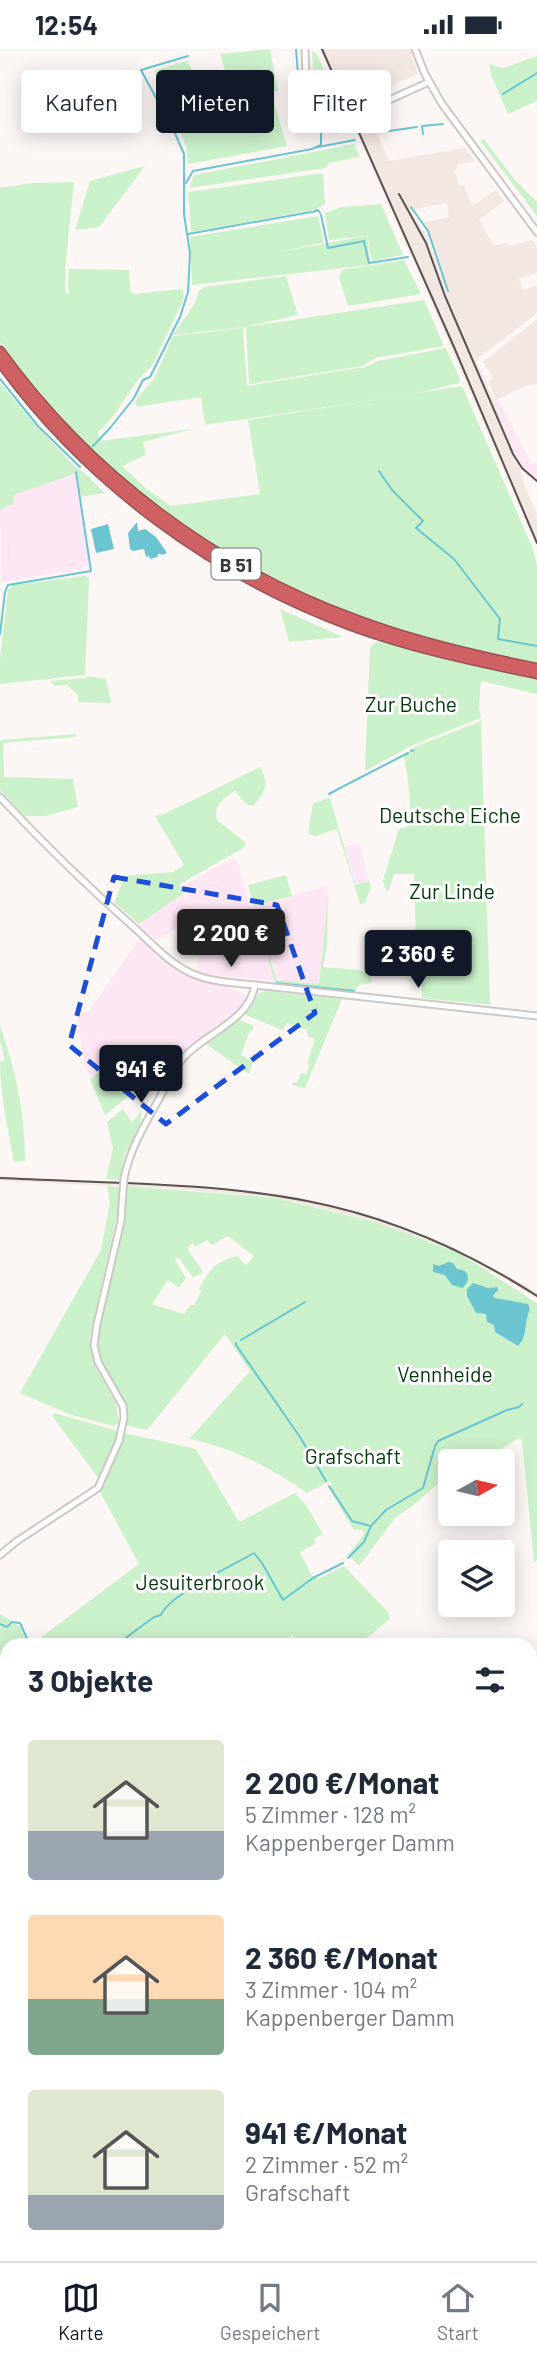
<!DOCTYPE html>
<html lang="de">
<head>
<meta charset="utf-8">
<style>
	:root { --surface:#fff; --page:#f6f6f7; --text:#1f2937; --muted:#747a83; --line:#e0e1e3; --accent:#111827 }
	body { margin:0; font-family:Barlow,sans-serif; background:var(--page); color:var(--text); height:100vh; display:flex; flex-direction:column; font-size:26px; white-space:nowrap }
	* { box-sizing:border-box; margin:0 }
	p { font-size:23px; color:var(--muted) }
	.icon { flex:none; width:38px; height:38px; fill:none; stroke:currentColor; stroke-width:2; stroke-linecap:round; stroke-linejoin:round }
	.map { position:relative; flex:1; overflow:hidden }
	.drawer { position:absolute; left:0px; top:1589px; width:537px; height:623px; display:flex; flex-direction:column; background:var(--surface); border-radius:21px 21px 0 0; box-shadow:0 4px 18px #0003 }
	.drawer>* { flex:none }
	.top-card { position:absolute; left:21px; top:21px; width:495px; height:63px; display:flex; gap:14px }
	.needle { width:46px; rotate:82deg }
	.buttons { position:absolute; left:438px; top:1400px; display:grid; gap:14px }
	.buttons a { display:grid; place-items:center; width:77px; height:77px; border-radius:7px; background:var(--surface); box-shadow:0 4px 18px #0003; font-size:35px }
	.price { position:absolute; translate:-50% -60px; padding:0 16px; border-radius:7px; background:var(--accent); color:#fff; font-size:23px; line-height:46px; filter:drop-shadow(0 2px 4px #0008) }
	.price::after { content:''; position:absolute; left:50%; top:42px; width:21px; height:16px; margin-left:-10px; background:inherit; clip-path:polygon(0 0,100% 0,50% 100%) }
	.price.current { background:#222; color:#fff }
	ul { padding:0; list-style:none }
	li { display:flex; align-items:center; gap:21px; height:175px; padding:0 28px }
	li span { display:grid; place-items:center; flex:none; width:196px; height:140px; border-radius:7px; color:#555 }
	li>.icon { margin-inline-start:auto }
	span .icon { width:84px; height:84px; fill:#fffc; stroke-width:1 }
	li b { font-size:30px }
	h2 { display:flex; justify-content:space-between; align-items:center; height:84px; padding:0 28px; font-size:30px }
	.pill { padding:0 24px; border-radius:7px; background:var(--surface); box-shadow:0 4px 18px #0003; font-size:24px; line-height:63px }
	.pill.current { background:var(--accent); color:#fff }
	.status { display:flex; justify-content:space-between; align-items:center; height:49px; padding:0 35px; background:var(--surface); direction:ltr }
	.status svg { height:19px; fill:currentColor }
	.tabs { display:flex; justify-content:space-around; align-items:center; height:98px; border-top:2px solid var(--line); background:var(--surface); font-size:19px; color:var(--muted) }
	.tabs a { display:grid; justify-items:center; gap:4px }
	.tabs .current { color:var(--accent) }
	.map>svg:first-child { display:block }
	.built { fill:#f3e7e1; fill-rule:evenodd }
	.industrial { fill:#fde7f4; fill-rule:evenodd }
	.education { fill:#fce7f6 }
	.green { fill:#cbf1cb; fill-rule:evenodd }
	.water { fill:#6ac5d1 }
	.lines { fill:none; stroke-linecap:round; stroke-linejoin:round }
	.stream { stroke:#6ac5d1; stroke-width:2 }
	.secondary-tunnel { stroke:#d5d1ce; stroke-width:5; stroke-dasharray:5 2.5; stroke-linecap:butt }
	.secondary-casing { stroke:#ccc8c5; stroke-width:9 }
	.primary-casing { stroke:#9a5255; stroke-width:10 }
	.highway-casing { stroke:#9a5255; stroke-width:11 }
	.secondary { stroke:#fff; stroke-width:5 }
	.primary { stroke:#e2a0a3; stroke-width:6 }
	.highway { stroke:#cf6165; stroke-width:8 }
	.rail { stroke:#565352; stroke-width:2 }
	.secondary-bridge-casing { stroke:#ccc8c5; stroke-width:9; stroke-linecap:butt }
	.secondary-bridge { stroke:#fff; stroke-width:5 }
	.marked { fill:none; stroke:#1d4ed8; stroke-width:5; stroke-dasharray:14 9; stroke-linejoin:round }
	.labels { text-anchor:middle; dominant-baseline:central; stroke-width:6; stroke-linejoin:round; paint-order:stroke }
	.shield { fill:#fff; stroke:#747372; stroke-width:2 }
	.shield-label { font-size:19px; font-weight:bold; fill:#393736 }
	.park-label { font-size:21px; fill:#003808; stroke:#fff }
</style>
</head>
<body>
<div class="status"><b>12:54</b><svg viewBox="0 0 49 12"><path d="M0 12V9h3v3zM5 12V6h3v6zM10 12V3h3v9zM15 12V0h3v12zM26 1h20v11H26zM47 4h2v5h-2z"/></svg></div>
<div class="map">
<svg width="537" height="2212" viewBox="0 0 537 2212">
	<rect width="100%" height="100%" fill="#fcf7f4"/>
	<g class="built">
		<path d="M320 0H409L418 25 361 48 389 112 465 99 475 112 458 116 455 122 459 137 464 136 472 157 496 141 504 152 479 171 494 197 507 194 508 197 532 191 537 197V224L519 230 523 241 537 236V264L476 311 494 352 520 419 525 438 537 466V498L427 242ZM447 154 449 168 424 173 450 251 427 187 410 161Z"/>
		<polygon points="537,270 537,335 527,336 496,351 488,332 493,328 483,313"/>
		<polygon points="0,1127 210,1138 282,1145 316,1152 367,1165 445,1194 525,1236 537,1244 537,1249 459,1204 375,1173 346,1165 275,1149 166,1139 0,1132"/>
		<polygon points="0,2138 7,2151 7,2205 36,2205 40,2212 0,2212"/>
	</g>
	<g class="industrial">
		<polygon points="498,350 531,415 537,413 537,435 520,419 494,352"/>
		<polygon points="77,424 90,516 78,521 1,533 0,461 12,455 13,446"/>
		<path d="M230 810H235L238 813 250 858 327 837 328 847 319 936 223 927 202 923 197 921 200 901 183 876 156 891 138 875 183 845 186 853 188 852 185 840 186 835ZM253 871 260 900 235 902 234 891 237 890 234 877Z"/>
		<polygon points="140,889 172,917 188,927 205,933 230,937 229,939 248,947 244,954 232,965 187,998 172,1013 168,1010 162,1016 133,996 90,1030 84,1013 77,966 89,962"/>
	</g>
	<polygon class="education" points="359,794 369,832 355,836 345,798"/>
	<g class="green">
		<polygon points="270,0 278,42 239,49 236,52 169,62 154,21 187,12 195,26 225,22 220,5"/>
		<path d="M312 2 317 5 342 62C310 65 314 25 312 2Z"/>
		<polygon points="537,7 537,52 508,65 491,26 489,15 503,19"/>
		<path d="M274 54 287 97 188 115C188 97 181 81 170 66Z"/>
		<polygon points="484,90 514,130 537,153 537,167 480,92"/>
		<polygon points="354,95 360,108 328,114 326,119 189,139 194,126"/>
		<polygon points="145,117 99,178 75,181 90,132"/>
		<polygon points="323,124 325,155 315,161 191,183 188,143"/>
		<path d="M74 133 65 220V243L70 245 68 238 69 220 129 221 130 240 133 245 183 240 184 249 152 317C129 335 121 364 98 383L100 392 193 380 143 393 146 406 122 417 148 441 171 457 260 445 248 371 462 337 533 500 537 516V614C349 579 192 509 59 368 48 356 3 306 0 293 0 281 0 264 0 251 0 214 0 176 0 139L32 134Z"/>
		<polygon points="381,155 403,206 372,212 367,185 370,216 192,236 190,188 318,167 324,193 279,203 365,187 329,191 325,164 341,158"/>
		<polygon points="404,211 421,245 348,257 339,228 342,221"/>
		<polygon points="286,227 298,266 245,278 173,286 195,254 198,243 204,238"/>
		<polygon points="424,251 444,297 375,309 363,317 249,335 246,278"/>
		<polygon points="243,279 247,337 365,318 378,312 446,299 460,330 459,334 414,345 205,376 201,348 137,358 135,352 155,328 173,287"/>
		<polygon points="0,334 32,372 78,421 80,420 105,444 81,448 77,424 14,446 13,455 0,461"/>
		<polygon points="84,527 88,528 89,531 85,626 0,635 0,609 8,541 13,536"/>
		<polygon points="280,560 343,588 289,593"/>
		<polygon points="378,592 537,630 537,645 481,632 479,658 481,669 413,696 365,722 370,598"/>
		<polygon points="87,627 106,630 111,654 78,653 78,646 67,636 55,637 50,632 86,629"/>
		<path d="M481 672 490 956 422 949 420 902 416 897 414 825H394L389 841H386L383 831 399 780 407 778C414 756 407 729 404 706L414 701V698Z"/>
		<polygon points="76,685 75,688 3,694 4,728 73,730 78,758 46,767 25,767 0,741 0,691"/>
		<path d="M260 718C270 735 265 743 253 757L245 754 235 742C224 748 213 757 217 771L245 793V798L180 835 183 845 139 875 114 853 125 827 173 823 184 816 155 767 164 765Z"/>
		<polygon points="330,749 355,836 369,832 371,838 365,854 360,855 337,780 315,787 308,785 313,754"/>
		<polygon points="286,826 292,847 254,857 248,836"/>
		<path d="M328 847 327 898 323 918 370 922V895L373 910 371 934C364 937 357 932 355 943L275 934 268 910 270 909 276 931 319 935Z"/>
		<polygon points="265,942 342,950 305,1039 292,1036 293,1033 297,1034 301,1024 306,1025 309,1016 307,1014 315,990 307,987 307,981 287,974 283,981 243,965 250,959 259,944"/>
		<polygon points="237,970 254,977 252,982 250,982 241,1006 253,1013 249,1025 206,995"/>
		<path d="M0 977C16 1020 25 1067 25 1112L14 1113C8 1080 0 1046 0 1013L5 1011 0 993Z"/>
		<polygon points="133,996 162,1016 168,1010 172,1013 105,1066 90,1030"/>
		<polygon points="123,1060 132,1074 142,1060 140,1075 124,1108 119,1131 106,1130 113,1099 107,1073"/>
		<polygon points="107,1137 119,1138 118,1162 89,1291 95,1318 116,1354 119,1375 113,1377 71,1366 20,1344 101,1201 110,1153"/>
		<path d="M125 1137 275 1149 375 1173 459 1204 537 1254V1512L534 1513 522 1390 519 1389 481 1412H450V1426L441 1432 411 1458 396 1468 359 1517 348 1506 364 1485 362 1480 354 1481 352 1478 328 1438 332 1436 330 1432 307 1444C272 1419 231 1398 189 1390L250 1322 225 1285 147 1381 125 1376C127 1354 114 1341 104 1323 99 1312 97 1301 96 1289L126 1161ZM228 1187 254 1207 246 1216 237 1207C214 1213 210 1220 199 1240L202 1242 194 1256H190L184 1265 152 1255 168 1231 179 1239 186 1229 175 1211 178 1208 193 1229 203 1223 188 1201 189 1197 193 1194 195 1198 207 1191 212 1196ZM494 1238 496 1244 493 1247 494 1249 526 1256V1279L515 1296 495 1283 494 1276 486 1265 476 1264 470 1250Z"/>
		<polygon points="54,1364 125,1384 196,1400 239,1473 295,1444 306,1456 323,1485 314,1490 316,1494 300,1503 312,1527 318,1530 344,1517 388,1563 390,1570 358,1596 300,1596 292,1586 290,1588 296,1596 7,1596 7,1868 0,1823 0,1565 20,1578 24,1587 32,1595 139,1515 99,1441 103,1435 52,1367"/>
		<polygon points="7,1992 6,2082 7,2095 0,2077 0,1993"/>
		<polygon points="537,2041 537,2162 530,2159 530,2044"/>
		<polygon points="530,2168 537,2170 537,2202 526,2212 385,2212 382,2205 530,2205"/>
	</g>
	<g class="water">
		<polygon points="137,473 138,482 145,480 156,488 167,504 162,506 159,504 157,508 150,510 149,507 146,508 144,500 133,502 130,500 128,484"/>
		<polygon points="108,475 114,500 96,504 91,480"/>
		<path d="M448 1213 453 1214 457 1220C464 1221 468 1222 468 1231L463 1239 452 1236 445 1226 433 1223V1215L439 1217Z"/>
		<path d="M473 1234 488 1239 497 1238 498 1241 493 1247 495 1249 528 1255 530 1260C524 1273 528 1287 518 1297L495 1283 494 1276 487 1273 486 1265 476 1264 467 1247V1240Z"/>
	</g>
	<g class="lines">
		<g class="stream">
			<polyline points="503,45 537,24"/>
			<polyline points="379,71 381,72 383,82"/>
			<polyline points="382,83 417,78"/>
			<polyline points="423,85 422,77 443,75"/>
			<polyline points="318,98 355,91"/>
			<polyline points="186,134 193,122 312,100 321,96 321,77 309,73 300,51 296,0"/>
			<polyline points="411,158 428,182 448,242"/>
			<polyline points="313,163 318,161 320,164"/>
			<polyline points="321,166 328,199 364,192 369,214 408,208"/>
			<polyline points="188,185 311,163"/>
			<polyline points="0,330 38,377 80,418"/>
			<polyline points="93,397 110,379 134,349 143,331 150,328 180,268 188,243 190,204 184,165 184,105 174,82 141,21 188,7"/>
			<polyline points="379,422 392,441 423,472 416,479 454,510 500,570 498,590 537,597"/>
			<polyline points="0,585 5,543 8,536 91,522 76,423"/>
			<polyline points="411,702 413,701"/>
			<polyline points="344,737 408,704"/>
			<polyline points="329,745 342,738"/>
			<polyline points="276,934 354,942"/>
			<polyline points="241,1291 305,1253"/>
			<polyline points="236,1294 236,1296 300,1388 326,1432"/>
			<polyline points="329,1437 352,1472 371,1477"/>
			<polyline points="348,1509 364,1493 371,1477 386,1461 423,1439 435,1397 438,1392 507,1361 519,1358 522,1355"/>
			<polyline points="0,1575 7,1578 12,1573 20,1574 30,1596"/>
			<path d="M116 1596 154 1568 161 1566C170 1545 232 1517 254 1504L262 1514 283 1551 313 1529 343 1514"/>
			<polyline points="0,1758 6,1758"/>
		</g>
		<polyline class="secondary-tunnel" points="350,68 367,61"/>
		<g class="secondary-casing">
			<g id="secondary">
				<path d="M305 0C307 30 301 86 350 68"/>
				<polyline points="415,0 425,25 442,55 537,183"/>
				<polyline points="367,61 429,33"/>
				<path d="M0 748C44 795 90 840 138 882 154 897 172 916 193 925 212 933 235 934 255 936L537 967"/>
				<path d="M124 1129C130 1100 145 1075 159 1050 167 1035 173 1020 184 1008 207 983 249 972 255 936"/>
				<polyline points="0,1506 17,1492 98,1439 119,1392 124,1369 123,1357 98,1313 94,1296 97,1275 121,1172 123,1143"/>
				<polyline points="0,2108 7,2128"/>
				<polyline points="59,2205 66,2212"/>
				<polyline points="105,2212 122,2205"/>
			</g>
		</g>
		<g class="primary-casing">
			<g id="primary">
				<polyline points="530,1968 537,1965"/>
				<polyline points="530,1974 537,1971"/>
				<polyline points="0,2129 7,2128"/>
			</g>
		</g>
		<g class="highway-casing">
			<g id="highway">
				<path d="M0 302C89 425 214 519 357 571 415 593 476 607 537 619"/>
				<path d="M0 313C87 433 213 526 352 577 412 599 475 612 537 625"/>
			</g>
		</g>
		<use href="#secondary" class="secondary"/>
		<use href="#primary" class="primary"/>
		<use href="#highway" class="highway"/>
		<g class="rail">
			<polyline points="322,0 454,298 537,494"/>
			<polyline points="399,145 426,194 445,247 513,405 522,419 537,432"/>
			<path d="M0 1129C100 1134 210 1133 307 1152 390 1168 467 1202 537 1247"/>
			<polyline points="530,2040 537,2036"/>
			<polyline points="530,2163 537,2165"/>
			<polyline points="258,2212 265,2205"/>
			<polyline points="273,2212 282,2205"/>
		</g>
		<g class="secondary-bridge-casing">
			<polyline id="secondary-bridge" points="123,1143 124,1129"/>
		</g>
		<use href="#secondary-bridge" class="secondary-bridge"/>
	</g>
	<path class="marked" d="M114 828 277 856 315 964 166 1075 69 996Z"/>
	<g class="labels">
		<rect class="shield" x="211.5" y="499.5" width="49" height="31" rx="5"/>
		<g class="shield-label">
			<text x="236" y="515">B 51</text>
		</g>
		<g class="park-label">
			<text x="411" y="654">Zur Buche</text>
			<text x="450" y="765">Deutsche Eiche</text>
			<text x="452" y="841">Zur Linde</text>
			<text x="445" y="1324">Vennheide</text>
			<text x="353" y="1406">Grafschaft</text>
			<text x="200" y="1532">Jesuiterbrook</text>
		</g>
	</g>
</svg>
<div class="buttons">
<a><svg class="needle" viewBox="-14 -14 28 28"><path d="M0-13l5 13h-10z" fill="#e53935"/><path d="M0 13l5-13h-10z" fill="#747a83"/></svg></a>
<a><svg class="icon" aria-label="layers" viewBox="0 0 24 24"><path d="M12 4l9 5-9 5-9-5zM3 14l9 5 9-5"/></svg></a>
</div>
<b class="price current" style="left:231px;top:920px">2 200 €</b>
<b class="price" style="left:418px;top:941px">2 360 €</b>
<b class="price" style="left:141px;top:1056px">941 €</b>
<div class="top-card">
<a class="pill">Kaufen</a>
<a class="pill current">Mieten</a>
<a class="pill">Filter</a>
</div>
<section class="drawer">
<h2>3 Objekte<svg class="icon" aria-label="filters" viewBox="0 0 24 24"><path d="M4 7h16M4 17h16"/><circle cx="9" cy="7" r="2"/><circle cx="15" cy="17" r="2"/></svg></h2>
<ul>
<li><span style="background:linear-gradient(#dfe7d0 65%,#9aa5b1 0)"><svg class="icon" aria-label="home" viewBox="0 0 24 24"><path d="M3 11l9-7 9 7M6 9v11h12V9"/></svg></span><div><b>2 200 €/Monat</b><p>5 Zimmer · 128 m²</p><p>Kappenberger Damm</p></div></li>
<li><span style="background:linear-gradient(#ffd9b3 60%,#7fa58c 0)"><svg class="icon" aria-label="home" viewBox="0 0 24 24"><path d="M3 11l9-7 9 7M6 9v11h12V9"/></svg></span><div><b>2 360 €/Monat</b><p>3 Zimmer · 104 m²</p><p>Kappenberger Damm</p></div></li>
<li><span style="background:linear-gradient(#dfe7d0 75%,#9aa5b1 0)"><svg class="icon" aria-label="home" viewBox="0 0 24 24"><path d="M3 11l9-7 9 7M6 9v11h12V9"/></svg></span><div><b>941 €/Monat</b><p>2 Zimmer · 52 m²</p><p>Grafschaft</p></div></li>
</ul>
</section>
</div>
<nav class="tabs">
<a class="current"><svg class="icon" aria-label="map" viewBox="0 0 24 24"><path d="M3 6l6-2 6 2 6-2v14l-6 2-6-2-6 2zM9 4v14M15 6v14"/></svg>Karte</a>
<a><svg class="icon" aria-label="saved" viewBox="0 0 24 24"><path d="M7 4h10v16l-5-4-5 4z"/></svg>Gespeichert</a>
<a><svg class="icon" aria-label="home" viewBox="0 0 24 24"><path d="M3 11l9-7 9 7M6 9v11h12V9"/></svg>Start</a>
</nav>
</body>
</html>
